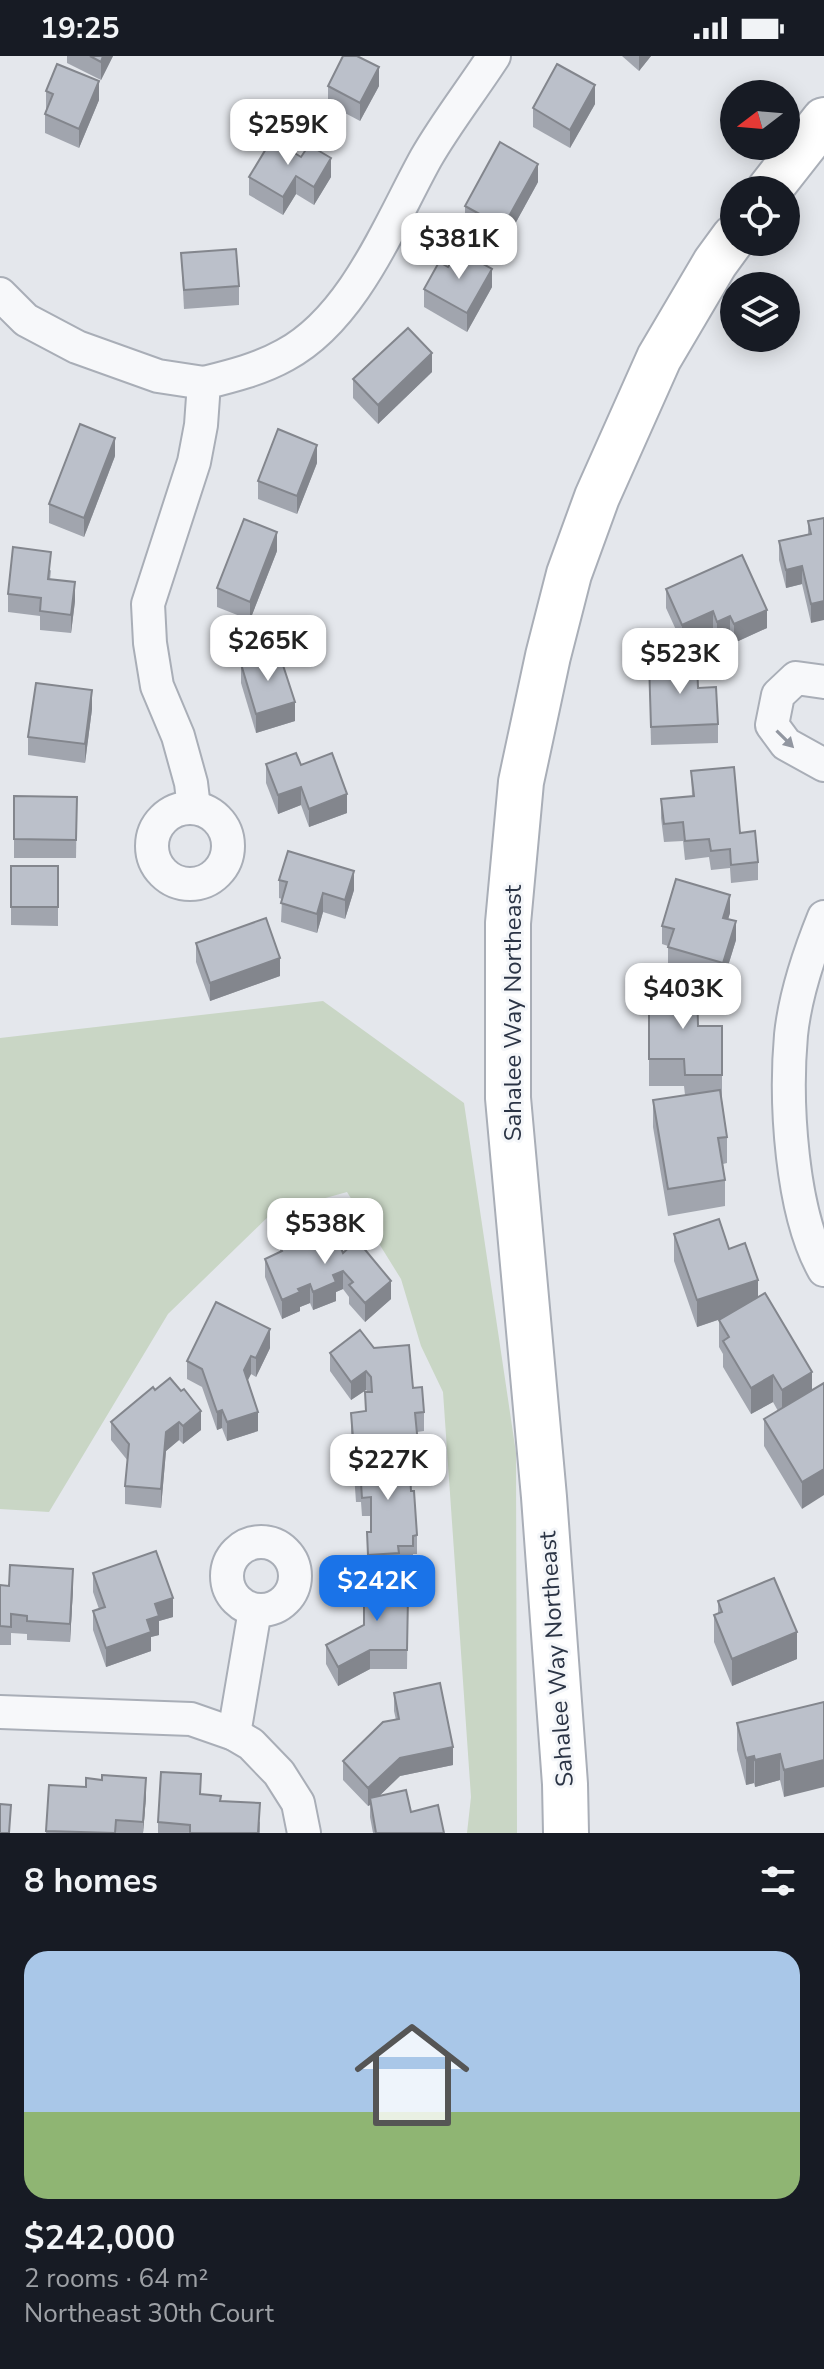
<!DOCTYPE html>
<html lang="en">
<head>
<meta charset="utf-8">
<style>
	:root { --surface:#171b24; --page:#242831; --text:#f1f3f6; --muted:#9ea1a6; --accent:#1a73e8 }
	body { margin:0; font-family:"Nunito Sans",sans-serif; background:var(--page); color:var(--text); height:100vh; display:flex; flex-direction:column; font-size:30px; white-space:nowrap }
	* { box-sizing:border-box; margin:0 }
	p { font-size:26px; color:var(--muted) }
	.icon { flex:none; width:44px; height:44px; fill:none; stroke:currentColor; stroke-width:2; stroke-linecap:round; stroke-linejoin:round }
	.map { position:relative; height:1777px; overflow:hidden }
	.details { display:flex; flex-direction:column; background:var(--surface); flex:1 }
	.details>* { flex:none }
	.needle { width:52px; rotate:254deg }
	.buttons { position:absolute; left:720px; top:24px; display:grid; gap:16px }
	.buttons a { display:grid; place-items:center; width:80px; height:80px; border-radius:50%; background:var(--surface); box-shadow:0 4px 20px #0003; font-size:40px }
	.price { position:absolute; translate:-50% -68px; padding:0 18px; border-radius:16px; background:#fff; color:#222; font-size:26px; line-height:52px; filter:drop-shadow(0 2px 4px #0008) }
	.price::after { content:''; position:absolute; left:50%; top:48px; width:24px; height:18px; margin-left:-12px; background:inherit; clip-path:polygon(0 0,100% 0,50% 100%) }
	.price.current { background:var(--accent); color:#fff }
	ul { padding:0; list-style:none }
	li { display:grid; align-content:center; gap:16px; height:424px; padding:0 24px }
	li span { display:grid; place-items:center; height:248px; border-radius:24px; color:#555 }
	li>.icon { margin-inline-start:auto }
	span .icon { width:144px; height:144px; fill:#fffc; stroke-width:1 }
	li b { font-size:34px }
	h2 { display:flex; justify-content:space-between; align-items:center; height:96px; padding:0 24px; font-size:34px }
	.status { display:flex; justify-content:space-between; align-items:center; height:56px; padding:0 40px; background:var(--surface); direction:ltr }
	.status svg { height:22px; fill:currentColor }
	.map>svg:first-child { display:block }
	.green { fill:#c9d6c5 }
	.lines { fill:none; stroke-linecap:round; stroke-linejoin:round }
	.minor-casing { stroke:#a9aeb7; stroke-width:36 }
	.secondary-casing { stroke:#a9aeb7; stroke-width:48 }
	.minor { stroke:#f7f8fa; stroke-width:32 }
	.secondary { stroke:#fff; stroke-width:44 }
	.wall { fill:#a1a5ae }
	.shaded-wall { fill:#83868d }
	.building { fill:#bbc0ca; stroke:#83868d; stroke-width:2 }
	.oneway { fill:#9196a0 }
	.labels { text-anchor:middle; dominant-baseline:central; stroke-width:6; stroke-linejoin:round; paint-order:stroke }
	.street-label { font-size:24px; fill:#2b3445; stroke:#f4f6f9 }
</style>
</head>
<body>
<div class="status"><b>19:25</b><svg viewBox="0 0 49 12"><path d="M0 12V9h3v3zM5 12V6h3v6zM10 12V3h3v9zM15 12V0h3v12zM26 1h20v11H26zM47 4h2v5h-2z"/></svg></div>
<div class="map">
<svg width="824" height="1777" viewBox="0 0 824 1777">
	<rect width="100%" height="100%" fill="#e4e7ec"/>
	<polygon class="green" points="323,945 464,1047 516,1397 517,1777 467,1777 471,1741 443,1336 421,1290 401,1223 347,1136 272,1157 168,1258 49,1456 0,1453 0,982"/>
	<g class="lines">
		<g class="minor-casing">
			<g id="minor">
				<polyline points="0,238 26,264 77,291 158,320 204,327"/>
				<polyline points="824,626 796,622 778,639 772,669 786,688 824,709"/>
				<circle cx="190" cy="790" r="38"/>
				<path d="M194 752 191 727 178 680 157 630 150 587 148 548 194 406 201 369 204 327C232 320 260 313 285 299 354 262 390 167 426 102 446 67 472 34 494 0"/>
				<path d="M824 861C809 898 795 940 791 979 785 1046 791 1156 824 1214"/>
				<circle cx="261" cy="1520" r="34"/>
				<polyline points="0,1656 191,1663 234,1678 251,1688 279,1717 298,1747 304,1777"/>
				<polyline points="234,1678 255,1554"/>
			</g>
		</g>
		<g class="secondary-casing">
			<g id="secondary">
				<polyline points="769,134 824,64"/>
				<polyline points="566,1777 565,1728 544,1441 508,1042 508,867 521,726 548,600 569,518 597,441 659,302 715,207 734,181"/>
			</g>
		</g>
		<use href="#minor" class="minor"/>
		<use href="#secondary" class="secondary"/>
	</g>
	<g class="wall">
		<polygon points="67,0 113,0 101,24 67,7"/>
		<polygon points="622,0 651,0 639,15"/>
		<polygon points="328,30 379,30 360,65 328,48"/>
		<polygon points="46,35 99,44 79,92 45,77 45,58 46,54"/>
		<polygon points="595,48 570,92 533,71 533,52"/>
		<polygon points="272,83 331,121 314,149 296,138 283,159 249,139 249,121"/>
		<polygon points="538,126 503,190 465,168 465,150"/>
		<polygon points="181,197 239,230 239,249 184,253"/>
		<polygon points="448,211 492,231 467,276 424,251 424,233"/>
		<polygon points="432,316 378,368 353,342 353,323"/>
		<polygon points="115,400 84,481 49,467 49,448"/>
		<polygon points="317,407 297,458 258,443 258,425"/>
		<polygon points="824,462 811,567 802,528 786,532 779,504 779,485 808,478 808,465"/>
		<polygon points="277,495 250,564 217,551 217,532"/>
		<polygon points="51,514 50,524 75,545 71,577 40,574 40,560 8,556 8,538"/>
		<polygon points="666,533 767,572 734,587 730,578 717,584 713,574 682,587 666,552"/>
		<polygon points="649,605 718,668 718,687 651,689"/>
		<polygon points="241,608 295,665 256,677 241,627"/>
		<polygon points="92,653 85,707 28,699 28,681"/>
		<polygon points="266,708 301,709 347,757 309,771 301,749 278,758 266,727"/>
		<polygon points="691,715 740,777 758,806 758,824 731,827 730,812 711,814 709,801 685,804 683,785 664,786 661,762 661,743 692,740"/>
		<polygon points="14,740 77,741 76,802 14,802"/>
		<polygon points="11,810 58,810 58,870 11,869"/>
		<polygon points="279,824 354,834 345,863 323,856 317,877 281,866 282,843 279,842"/>
		<polygon points="730,857 728,863 736,884 723,926 668,909 668,890 662,888 662,870"/>
		<polygon points="196,887 280,920 210,945 196,906"/>
		<polygon points="649,929 698,970 722,970 722,1045 727,1081 727,1107 723,1108 725,1124 725,1150 668,1160 653,1071 653,1044 685,1039 684,1030 649,1030"/>
		<polygon points="674,1178 729,1193 758,1241 812,1316 802,1453 764,1390 764,1363 778,1355 773,1346 751,1358 723,1311 723,1298 719,1291 719,1264 721,1263 697,1271 674,1205"/>
		<polygon points="280,1191 343,1197 391,1243 365,1266 349,1248 349,1241 343,1233 336,1236 336,1245 313,1254 310,1247 300,1251 300,1255 282,1263 265,1221 265,1203 280,1196"/>
		<polygon points="270,1292 256,1321 251,1318 247,1325 258,1375 227,1385 222,1372 217,1374 202,1331 187,1323 187,1305"/>
		<polygon points="374,1292 413,1332 424,1356 424,1375 417,1376 418,1407 409,1407 411,1435 417,1479 417,1498 413,1498 413,1508 399,1509 399,1516 368,1517 367,1476 371,1476 371,1460 362,1460 361,1446 356,1446 351,1375 351,1357 365,1355 365,1336 368,1336 366,1334 351,1344 330,1315 330,1297"/>
		<polygon points="155,1334 201,1374 183,1388 179,1384 166,1395 161,1452 125,1448 125,1430 128,1405 111,1384 111,1366"/>
		<polygon points="93,1517 173,1561 159,1565 159,1579 151,1581 151,1595 106,1611 93,1574 93,1555 99,1553 93,1536"/>
		<polygon points="0,1529 73,1532 70,1586 27,1584 27,1578 11,1577 11,1589 0,1589"/>
		<polygon points="401,1541 408,1541 407,1613 370,1613 338,1630 326,1608 326,1589 364,1569"/>
		<polygon points="718,1545 797,1603 732,1630 714,1586 714,1559 718,1558"/>
		<polygon points="394,1637 453,1709 400,1720 379,1740 411,1756 444,1777 373,1777 370,1761 370,1749 368,1750 343,1724 343,1705 396,1664 394,1655"/>
		<polygon points="824,1646 784,1741 780,1724 755,1731 754,1727 746,1729 737,1694 737,1667"/>
		<polygon points="49,1729 146,1741 143,1777 46,1777"/>
		<polygon points="201,1738 221,1745 260,1766 260,1777 158,1777 158,1766"/>
	</g>
	<g class="shaded-wall">
		<polygon points="103,0 113,0 101,24 101,6"/>
		<polygon points="639,0 651,0 639,15"/>
		<polygon points="379,11 379,30 360,65 360,47"/>
		<polygon points="99,25 99,44 79,92 79,73"/>
		<polygon points="595,29 595,48 570,92 570,74"/>
		<polygon points="331,102 331,121 314,149 314,131"/>
		<polygon points="538,108 538,126 503,190 503,171"/>
		<polygon points="296,120 296,138 283,159 283,141"/>
		<polygon points="492,213 492,231 467,276 467,257"/>
		<polygon points="432,297 432,316 378,368 378,349"/>
		<polygon points="115,382 115,400 84,481 84,462"/>
		<polygon points="317,389 317,407 297,458 297,440"/>
		<polygon points="277,476 277,495 250,564 250,546"/>
		<polygon points="802,510 802,528 786,532 786,514"/>
		<polygon points="75,526 75,545 71,577 71,559"/>
		<polygon points="824,545 824,564 811,567 811,548"/>
		<polygon points="767,554 767,572 734,587 734,568"/>
		<polygon points="713,555 713,574 682,587 682,569"/>
		<polygon points="730,560 730,578 717,584 717,566"/>
		<polygon points="92,634 92,653 85,707 85,688"/>
		<polygon points="295,646 295,665 256,677 256,658"/>
		<polygon points="301,731 301,749 278,758 278,739"/>
		<polygon points="347,738 347,757 309,771 309,753"/>
		<polygon points="354,815 354,834 345,863 345,844"/>
		<polygon points="323,837 323,856 317,877 317,858"/>
		<polygon points="730,839 730,857 723,880 723,862"/>
		<polygon points="736,865 736,884 723,926 723,907"/>
		<polygon points="280,902 280,920 210,945 210,927"/>
		<polygon points="343,1215 343,1233 336,1236 336,1245 313,1254 313,1236 333,1219"/>
		<polygon points="758,1224 758,1250 697,1271 697,1244"/>
		<polygon points="391,1225 391,1243 365,1266 365,1247"/>
		<polygon points="310,1228 310,1247 300,1251 300,1255 282,1263 282,1244 298,1233"/>
		<polygon points="270,1273 270,1292 256,1321 256,1302"/>
		<polygon points="251,1300 251,1318 244,1332 244,1314"/>
		<polygon points="366,1315 366,1334 351,1344 351,1326"/>
		<polygon points="812,1316 812,1343 782,1361 782,1334"/>
		<polygon points="773,1319 773,1346 751,1358 751,1332"/>
		<polygon points="222,1354 222,1372 217,1374 217,1356"/>
		<polygon points="201,1355 201,1374 183,1388 183,1370"/>
		<polygon points="258,1356 258,1375 227,1385 227,1366"/>
		<polygon points="179,1366 179,1384 166,1395 161,1452 161,1433 166,1376"/>
		<polygon points="824,1413 824,1439 802,1453 802,1426"/>
		<polygon points="73,1513 73,1532 70,1586 70,1568"/>
		<polygon points="173,1542 173,1561 159,1565 159,1579 151,1581 151,1595 106,1611 106,1592 147,1564 155,1548"/>
		<polygon points="797,1576 797,1603 732,1630 732,1603"/>
		<polygon points="370,1594 370,1613 338,1630 338,1611"/>
		<polygon points="453,1691 453,1709 400,1720 371,1748 370,1742 370,1749 368,1750 368,1732 400,1702"/>
		<polygon points="780,1698 780,1724 755,1731 755,1704"/>
		<polygon points="754,1700 754,1727 746,1729 746,1702"/>
		<polygon points="824,1704 824,1731 784,1741 784,1714"/>
		<polygon points="146,1722 146,1741 143,1777 143,1766"/>
	</g>
	<g class="building">
		<polygon points="90,0 103,0 101,6"/>
		<polygon points="343,0 357,0 379,11 360,47 328,30"/>
		<polygon points="57,8 99,25 79,73 45,58 53,38 46,35"/>
		<polygon points="557,8 595,29 570,74 533,52"/>
		<polygon points="272,83 301,101 309,89 331,102 314,131 296,120 283,141 249,121"/>
		<polygon points="500,86 538,108 503,171 465,150"/>
		<polygon points="236,193 239,230 184,234 181,197"/>
		<polygon points="458,194 492,213 467,257 424,233 439,206 448,211"/>
		<polygon points="408,272 432,297 378,349 353,323"/>
		<polygon points="80,368 115,382 84,462 49,448"/>
		<polygon points="278,373 317,389 297,440 258,425"/>
		<polygon points="824,462 824,545 811,548 802,510 786,514 779,485 811,478 808,465"/>
		<polygon points="244,463 277,476 250,546 217,532"/>
		<polygon points="13,491 51,496 48,523 75,526 71,559 40,555 41,542 8,538"/>
		<polygon points="742,499 767,554 734,568 730,560 717,566 713,555 682,569 666,533"/>
		<polygon points="279,597 295,646 256,658 241,608"/>
		<polygon points="697,604 698,632 716,631 718,668 651,671 649,605"/>
		<polygon points="36,627 92,634 85,688 28,681"/>
		<polygon points="296,697 301,709 332,697 347,738 309,753 301,731 278,739 266,708"/>
		<polygon points="734,711 740,777 755,775 758,806 731,809 730,793 711,795 709,783 685,785 683,766 664,768 661,743 694,740 691,715"/>
		<polygon points="14,740 77,741 76,784 14,783"/>
		<polygon points="288,795 354,815 345,844 323,837 317,858 281,847 287,826 279,824"/>
		<rect x="11" y="810" width="47" height="41"/>
		<polygon points="676,823 730,839 723,862 736,865 723,907 668,891 674,873 662,870"/>
		<polygon points="266,862 280,902 210,927 196,887"/>
		<polygon points="649,929 697,929 698,970 722,970 722,1019 685,1019 684,1003 649,1003"/>
		<polygon points="720,1034 727,1081 718,1082 725,1124 668,1133 653,1044"/>
		<polygon points="719,1163 729,1193 745,1187 758,1224 697,1244 674,1178"/>
		<polygon points="331,1169 343,1197 357,1184 391,1225 365,1247 349,1229 353,1226 343,1215 333,1219 336,1226 313,1236 310,1228 298,1233 300,1236 282,1244 265,1203 282,1195 280,1191"/>
		<polygon points="765,1237 812,1316 782,1334 773,1319 751,1332 723,1285 729,1281 719,1264"/>
		<polygon points="216,1246 270,1273 256,1302 251,1300 244,1314 258,1356 227,1366 222,1354 217,1356 202,1313 187,1305"/>
		<polygon points="360,1274 374,1292 409,1289 413,1332 422,1331 424,1356 415,1357 418,1388 354,1394 351,1357 366,1355 365,1336 372,1336 371,1321 366,1315 351,1326 330,1297"/>
		<polygon points="170,1322 181,1335 184,1333 201,1355 183,1370 179,1366 166,1376 161,1433 125,1430 129,1388 111,1366 153,1331 155,1334"/>
		<polygon points="824,1327 824,1413 802,1426 764,1363"/>
		<polygon points="409,1399 411,1435 414,1435 417,1479 413,1480 413,1490 398,1490 399,1497 368,1499 367,1476 371,1476 371,1441 362,1442 361,1427 356,1427 354,1402"/>
		<polygon points="156,1495 173,1542 155,1548 159,1560 147,1564 151,1576 106,1592 93,1555 105,1551 93,1517"/>
		<polygon points="10,1509 73,1513 70,1568 27,1565 27,1560 11,1558 11,1571 0,1570 0,1529 9,1530"/>
		<polygon points="370,1521 401,1522 401,1541 408,1541 407,1594 370,1594 338,1611 326,1589 364,1569 364,1541 370,1540"/>
		<polygon points="774,1522 797,1576 732,1603 714,1559 722,1556 718,1545"/>
		<polygon points="440,1627 453,1691 400,1702 368,1732 343,1705 383,1666 399,1663 394,1637"/>
		<polygon points="824,1646 824,1704 784,1714 780,1698 755,1704 754,1700 746,1702 737,1667"/>
		<polygon points="161,1716 201,1718 200,1738 221,1740 220,1745 260,1747 258,1777 190,1777 190,1769 158,1766"/>
		<polygon points="102,1719 146,1722 143,1766 116,1764 115,1777 46,1775 49,1729 86,1731 86,1722 102,1724"/>
		<polygon points="406,1734 411,1756 438,1749 444,1777 376,1777 370,1742"/>
		<polygon points="0,1748 11,1749 9,1777 0,1777"/>
	</g>
	<defs><path id="oneway-solid" d="M-6-.8H1V-3.2L6.5 0L1 3.2V.8H-6Z" transform="scale(2)"/></defs>
	<use class="oneway" href="#oneway-solid" transform="translate(785 683) rotate(45)"/>
	<g class="labels">
		<g class="street-label">
			<text transform="translate(513 957) rotate(-90)">Sahalee Way Northeast</text>
			<text transform="translate(556 1603) rotate(-94)">Sahalee Way Northeast</text>
		</g>
	</g>
</svg>
<div class="buttons">
<a><svg class="needle" viewBox="-14 -14 28 28"><path d="M0-13l5 13h-10z" fill="#e53935"/><path d="M0 13l5-13h-10z" fill="#9ea1a6"/></svg></a>
<a><svg class="icon" aria-label="locate" viewBox="0 0 24 24"><circle cx="12" cy="12" r="6"/><path d="M12 2v4M12 18v4M2 12h4M18 12h4"/></svg></a>
<a><svg class="icon" aria-label="layers" viewBox="0 0 24 24"><path d="M12 4l9 5-9 5-9-5zM3 14l9 5 9-5"/></svg></a>
</div>
<b class="price" style="left:288px;top:111px">$259K</b>
<b class="price" style="left:459px;top:225px">$381K</b>
<b class="price" style="left:268px;top:627px">$265K</b>
<b class="price" style="left:680px;top:640px">$523K</b>
<b class="price" style="left:683px;top:975px">$403K</b>
<b class="price" style="left:325px;top:1210px">$538K</b>
<b class="price" style="left:388px;top:1446px">$227K</b>
<b class="price current" style="left:377px;top:1567px">$242K</b>
</div>
<section class="details">
<h2>8 homes<svg class="icon" aria-label="filters" viewBox="0 0 24 24"><path d="M4 7h16M4 17h16"/><circle cx="9" cy="7" r="2"/><circle cx="15" cy="17" r="2"/></svg></h2>
<ul>
<li><span style="background:linear-gradient(#a9c7e8 65%,#8fb573 0)"><svg class="icon" aria-label="home" viewBox="0 0 24 24"><path d="M3 11l9-7 9 7M6 9v11h12V9"/></svg></span><div><b>$242,000</b><p>2 rooms · 64 m²</p><p>Northeast 30th Court</p></div></li>
</ul>
</section>
</body>
</html>
